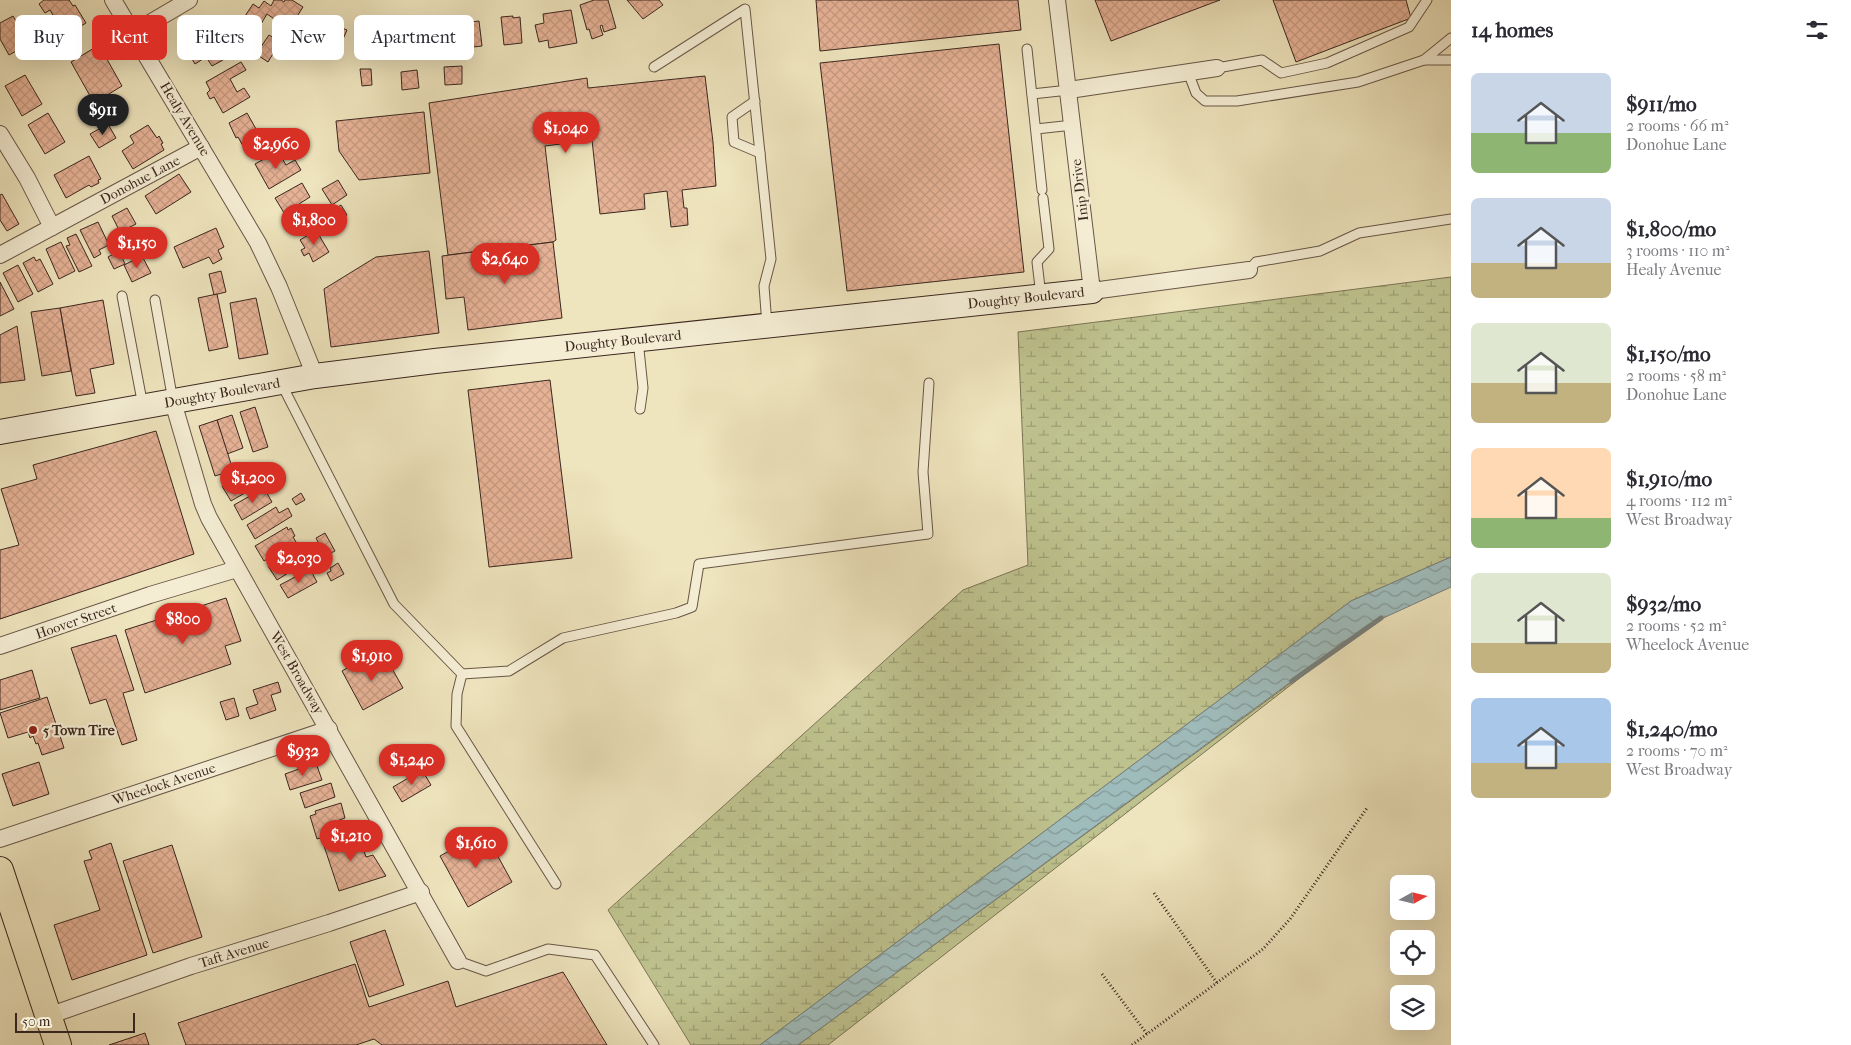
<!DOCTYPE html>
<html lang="en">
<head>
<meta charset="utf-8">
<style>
	:root { --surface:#fff; --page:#f2f2f3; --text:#2b2b33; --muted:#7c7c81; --accent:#d93025 }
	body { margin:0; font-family:"IM FELL French Canon",serif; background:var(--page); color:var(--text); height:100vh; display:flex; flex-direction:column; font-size:19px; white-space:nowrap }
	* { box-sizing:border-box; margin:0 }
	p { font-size:16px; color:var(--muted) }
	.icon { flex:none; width:28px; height:28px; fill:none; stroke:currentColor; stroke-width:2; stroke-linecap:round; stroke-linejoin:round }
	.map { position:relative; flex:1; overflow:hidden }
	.panel { display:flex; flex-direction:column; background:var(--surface); width:400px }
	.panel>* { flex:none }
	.guide { position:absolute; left:15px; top:15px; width:475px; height:45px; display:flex; gap:10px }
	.needle { width:32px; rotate:82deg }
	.tools { position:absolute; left:1390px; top:875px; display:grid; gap:10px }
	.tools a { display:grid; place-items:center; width:45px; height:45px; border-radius:8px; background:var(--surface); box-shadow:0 5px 20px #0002; font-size:25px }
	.scale { position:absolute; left:15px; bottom:12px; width:120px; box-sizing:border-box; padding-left:5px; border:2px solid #3b271e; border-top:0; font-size:14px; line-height:18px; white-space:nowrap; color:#3b271e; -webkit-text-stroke:4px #f4edd4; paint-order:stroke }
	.price { position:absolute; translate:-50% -42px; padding:0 11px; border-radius:18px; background:var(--accent); color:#fff; font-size:16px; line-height:32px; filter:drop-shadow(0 1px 2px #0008) }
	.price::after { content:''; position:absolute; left:50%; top:30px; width:15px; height:11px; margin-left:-8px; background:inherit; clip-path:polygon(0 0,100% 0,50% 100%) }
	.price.on { background:#222; color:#fff }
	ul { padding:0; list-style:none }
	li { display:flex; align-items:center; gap:15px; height:125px; padding:0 20px }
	li span { display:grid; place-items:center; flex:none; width:140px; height:100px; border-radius:8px; color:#555 }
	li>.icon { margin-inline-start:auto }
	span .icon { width:60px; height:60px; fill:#fffc; stroke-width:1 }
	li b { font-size:21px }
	h2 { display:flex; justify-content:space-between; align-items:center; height:60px; padding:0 20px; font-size:21px }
	.chip { padding:0 18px; border-radius:8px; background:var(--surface); box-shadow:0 5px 20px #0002; font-size:18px; line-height:45px }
	.chip.on { background:var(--accent); color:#fff }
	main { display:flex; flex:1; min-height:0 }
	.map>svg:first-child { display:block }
	.wetland { fill:url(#wetland-marsh); stroke:#7c7456 }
	.water { fill:url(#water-waves); stroke:#77807d }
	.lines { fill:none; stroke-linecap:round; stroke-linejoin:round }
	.stream { stroke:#77807d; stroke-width:5 }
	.building { fill:url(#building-cross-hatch); stroke:#3b271e }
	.service-casing { stroke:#685646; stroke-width:11 }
	.minor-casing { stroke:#685646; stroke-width:18 }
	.secondary-casing { stroke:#3b271e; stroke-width:26 }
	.primary-casing { stroke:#3b271e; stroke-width:28 }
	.path { stroke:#3b271e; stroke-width:3; stroke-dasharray:1 2.5; stroke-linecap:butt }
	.service { stroke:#f4edd4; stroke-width:9 }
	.minor { stroke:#f4edd4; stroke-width:16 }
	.secondary { stroke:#f4edd4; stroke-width:24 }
	.primary { stroke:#eee4bd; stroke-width:26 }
	.poi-dot { fill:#8f2418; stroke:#f4edd4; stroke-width:2 }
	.labels { text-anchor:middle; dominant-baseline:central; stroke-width:4.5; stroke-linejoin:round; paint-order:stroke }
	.street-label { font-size:14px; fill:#3b271e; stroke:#f4edd4 }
	.poi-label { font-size:14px; font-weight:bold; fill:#3b271e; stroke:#f4edd4; text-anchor:start }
</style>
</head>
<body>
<main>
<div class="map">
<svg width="1451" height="1045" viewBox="0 0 1451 1045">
	<defs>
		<pattern id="wetland-marsh" width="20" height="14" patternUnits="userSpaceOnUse" patternTransform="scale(1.25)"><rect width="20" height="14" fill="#bec28e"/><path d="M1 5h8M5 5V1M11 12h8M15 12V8" fill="none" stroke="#9c9e73"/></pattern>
		<pattern id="water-waves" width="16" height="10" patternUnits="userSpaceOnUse" patternTransform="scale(1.25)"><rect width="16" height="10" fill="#9fbcbc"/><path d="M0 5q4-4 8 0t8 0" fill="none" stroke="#839998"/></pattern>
		<pattern id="building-cross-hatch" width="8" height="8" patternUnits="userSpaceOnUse" patternTransform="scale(1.25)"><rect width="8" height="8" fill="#e6b296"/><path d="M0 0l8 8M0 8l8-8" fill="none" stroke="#c69981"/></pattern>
	</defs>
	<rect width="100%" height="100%" fill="#eee4bd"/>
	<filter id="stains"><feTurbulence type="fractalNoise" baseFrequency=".004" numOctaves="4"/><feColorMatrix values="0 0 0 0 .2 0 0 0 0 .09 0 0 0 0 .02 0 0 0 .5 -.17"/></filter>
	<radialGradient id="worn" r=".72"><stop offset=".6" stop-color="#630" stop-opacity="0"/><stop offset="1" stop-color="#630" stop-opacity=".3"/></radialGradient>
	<g class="wetland">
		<polygon points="1451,277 1451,557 1351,601 760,1045 691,1045 608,910 963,590 1028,565 1018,332"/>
		<polygon points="1337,649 828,1045 798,1045"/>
	</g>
	<polygon class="water" points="1451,557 1451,587 1368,625 798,1045 760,1045 1351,601"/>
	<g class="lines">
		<polyline class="stream" points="1292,681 1381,618"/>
	</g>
	<g class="building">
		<polygon points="44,0 69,0 73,6 75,5 86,23 65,36 50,10 45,13 39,4"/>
		<polygon points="274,0 281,0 284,2 285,0 292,0 303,7 289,29 267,14 258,29 243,19 253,4 259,8 264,1 271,6"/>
		<polygon points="594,0 608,0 616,28 604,32 602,25 600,26 603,35 592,39 589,29 587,30 580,5"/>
		<polygon points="627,0 659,0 663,5 643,19"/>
		<polygon points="816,0 1018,0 1021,30 820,51"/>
		<polygon points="1095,0 1220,0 1111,41"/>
		<polygon points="1273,0 1406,0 1411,18 1296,62"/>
		<polygon points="571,10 577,43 549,48 548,40 539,42 535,25 544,23 543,14"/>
		<polygon points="13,16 29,44 9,55 0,39 0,23"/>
		<polygon points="513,16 513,18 520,17 522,43 504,45 501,17"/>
		<polygon points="322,19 332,24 333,22 338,24 337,26 347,30 340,46 315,35"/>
		<polygon points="479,21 482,46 456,49 454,24"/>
		<polygon points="433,24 436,57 421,59 420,46 408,48 406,27"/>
		<polygon points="385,29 388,57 370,59 367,31"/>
		<polygon points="206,30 223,60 212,66 206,57 195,64 183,44"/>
		<polygon points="269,35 280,42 268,62 256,54"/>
		<polygon points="999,44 1024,272 847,291 820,63"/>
		<polygon points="99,45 122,86 94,103 71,62"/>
		<polygon points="241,62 246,70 230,79 237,92 244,88 250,97 223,113 214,97 210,99 207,93 210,90 206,82"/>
		<polygon points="462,66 462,84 445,85 444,67"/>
		<polygon points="360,69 371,69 372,85 362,86"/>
		<polygon points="417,70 419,88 402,90 401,72"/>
		<polygon points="25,75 42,104 22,116 5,86"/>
		<polygon points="705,76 713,142 716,186 682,190 684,208 687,208 688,225 671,227 667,191 644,194 645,209 600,214 592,140 545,146 556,240 553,242 448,255 429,103 587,78 588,88"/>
		<polygon points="424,112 430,173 359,180 339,151 336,121"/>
		<polygon points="48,113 65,142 45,154 28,125"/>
		<polygon points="247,113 260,136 243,146 238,137 236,138 229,123"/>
		<polygon points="108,124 116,138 99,148 90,134"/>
		<polygon points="148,125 157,138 159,136 163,143 161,144 164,150 133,169 122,151 134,143 130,136"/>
		<polygon points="278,151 286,165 295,160 301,170 269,189 255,164"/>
		<polygon points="89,156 101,179 98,180 99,183 91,187 89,185 66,198 54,175"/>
		<polygon points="179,174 191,192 156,214 145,196"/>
		<polygon points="338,180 347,195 332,205 322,189"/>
		<polygon points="302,183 310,197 299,204 304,212 289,221 275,198"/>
		<polygon points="2,194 19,224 7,231 0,220 0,195"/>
		<polygon points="341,205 347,215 332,224 326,214"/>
		<polygon points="127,208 136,224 120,232 112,216"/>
		<polygon points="98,222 109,245 99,250 101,254 94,258 80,230"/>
		<polygon points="216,228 224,247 218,250 222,259 213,264 209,257 183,268 174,247"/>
		<polygon points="316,230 329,252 313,262 309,253 304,256 301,250 305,248 300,240"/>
		<polygon points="76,234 92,266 79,272 66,246 70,245 67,238"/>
		<polygon points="61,242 75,271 59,279 46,249"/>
		<polygon points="553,242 562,318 468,330 464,297 446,299 442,256"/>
		<polygon points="119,251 125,264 114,269 108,257"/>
		<polygon points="429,251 439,333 331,347 324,289 376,257"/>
		<polygon points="142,256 151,273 132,282 124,265"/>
		<polygon points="34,257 36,261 40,259 53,284 38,292 23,263"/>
		<polygon points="18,265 33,294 18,302 3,273"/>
		<polygon points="221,271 226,292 214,295 209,274"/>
		<polygon points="0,282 14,309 0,316"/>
		<polygon points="217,294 228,347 209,351 198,298"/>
		<polygon points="256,298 268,354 239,359 230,303"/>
		<polygon points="103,300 114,364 90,369 95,393 76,396 60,308"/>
		<polygon points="60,308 71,371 42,376 31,312"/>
		<polygon points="17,326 25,380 0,383 0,335"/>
		<polygon points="550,380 572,558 489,567 468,390"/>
		<polygon points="255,407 268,447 253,452 240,412"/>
		<polygon points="232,415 243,448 227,454 217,420"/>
		<polygon points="217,420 233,470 215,476 199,426"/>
		<polygon points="156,431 194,554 0,619 0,550 19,545 1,489 37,479 33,465"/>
		<polygon points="253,469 255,474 259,472 262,478 260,480 262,483 231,501 222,486"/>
		<polygon points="264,488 272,502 242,520 234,505"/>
		<polygon points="301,493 305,500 296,505 292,499"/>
		<polygon points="276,507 279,513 288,508 292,516 255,539 247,525"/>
		<polygon points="287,527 288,530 291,528 295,536 293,537 296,542 264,561 255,546"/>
		<polygon points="325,533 335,551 325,556 316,538"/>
		<polygon points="298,548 306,562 277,580 268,566"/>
		<polygon points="338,563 344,574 331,581 327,573 331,571 330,568"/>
		<polygon points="310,569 317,582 288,598 280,585"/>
		<polygon points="226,598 241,641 225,646 231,664 145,693 125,630"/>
		<polygon points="116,635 134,690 123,693 137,740 122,745 106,699 90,704 71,648"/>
		<polygon points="385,656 403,688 363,710 342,671 357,662 361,669"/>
		<polygon points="32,670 40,698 0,710 0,680"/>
		<polygon points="278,682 281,692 271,695 276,710 250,719 246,708 258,704 253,690"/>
		<polygon points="47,697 64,748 42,755 38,743 36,744 33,736 30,738 28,732 8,738 0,713"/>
		<polygon points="234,698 239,716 226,720 220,702"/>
		<polygon points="39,762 49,794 13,806 2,774"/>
		<polygon points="316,763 322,780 290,790 285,774"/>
		<polygon points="422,770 431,785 402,802 393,787"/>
		<polygon points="331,783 335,797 305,808 300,793"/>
		<polygon points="341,803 345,818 337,821 340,832 317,839 310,816 316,814 315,811"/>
		<polygon points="484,831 512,882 468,907 440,856"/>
		<polygon points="358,832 366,857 373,855 386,876 339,891 323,843"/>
		<polygon points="111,843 147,955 72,980 54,925 100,910 84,861 92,859 89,851"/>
		<polygon points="172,845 202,937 153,953 123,861"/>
		<polygon points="385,930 404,985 369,997 350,942"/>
		<polygon points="355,964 369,1007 448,981 456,1007 563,972 607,1045 382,1045 374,1039 356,1045 186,1045 178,1023"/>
		<polygon points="145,1033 149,1045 109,1045"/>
	</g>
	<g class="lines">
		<g class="service-casing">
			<g id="service">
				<polyline points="1027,49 1042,190"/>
				<polyline points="1424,60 1451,60"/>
				<polyline points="654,67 745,9 771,259 764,286 767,325"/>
				<polyline points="1217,68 1262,60 1281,73 1327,63 1409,27 1427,0"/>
				<polyline points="1188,72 1196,93 1205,101 1237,101 1358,82 1424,60 1451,38"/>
				<polyline points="1032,94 1069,90"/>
				<polyline points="755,101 732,117 734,142 760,153"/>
				<polyline points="1036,129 1073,125"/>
				<polyline points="1249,270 1256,262 1320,251 1359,233 1451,219"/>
				<polyline points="122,296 143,406"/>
				<polyline points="1041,296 1037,262 1049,249 1043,198"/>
				<polyline points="155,300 173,401"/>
				<polyline points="638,340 643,388 640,409"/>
				<polyline points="281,383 394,604 462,674 457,694 456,726 556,884"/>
				<polyline points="462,674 509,671 563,638 676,613 692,607 699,564 928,534 923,472 929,383"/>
				<polyline points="458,961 486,971 548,949 595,955 654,1045"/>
			</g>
		</g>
		<g class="minor-casing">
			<g id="minor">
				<polyline points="113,0 258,243 279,287 315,376"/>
				<polyline points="1057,0 1092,291 1249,270"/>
				<polyline points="133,33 189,0"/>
				<polyline points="1069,90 1217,68"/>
				<polyline points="0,134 27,178 52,227"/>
				<polyline points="0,255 201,147"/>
				<polyline points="173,402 203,504 209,518 458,961"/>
				<polyline points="0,646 150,595 237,569"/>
				<polyline points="0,839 329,729"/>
				<polyline points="48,1016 191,966 329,923 421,892"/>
			</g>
		</g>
		<g class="secondary-casing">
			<polyline id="secondary" points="0,432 315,376 435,361 1092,291"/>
		</g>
		<g class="primary-casing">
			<polyline id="primary" points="0,870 58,1045"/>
		</g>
		<g class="path">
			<polyline points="1154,893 1217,983"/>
			<polyline points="1102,974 1147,1034"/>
			<polyline points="1132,1045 1263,949 1290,919 1367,808"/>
		</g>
		<use href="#service" class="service"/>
		<use href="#minor" class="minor"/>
		<use href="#secondary" class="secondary"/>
		<use href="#primary" class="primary"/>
	</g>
	<circle class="poi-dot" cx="33" cy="730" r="5"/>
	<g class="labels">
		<g class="street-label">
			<text transform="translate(185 119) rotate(59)">Healy Avenue</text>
			<text transform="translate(140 180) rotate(-28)">Donohue Lane</text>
			<text transform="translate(1080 190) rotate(-97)">Inip Drive</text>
			<text transform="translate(1026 298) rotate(-6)">Doughty Boulevard</text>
			<text transform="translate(623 341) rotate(-6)">Doughty Boulevard</text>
			<text transform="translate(222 393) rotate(-10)">Doughty Boulevard</text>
			<text transform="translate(76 621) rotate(-19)">Hoover Street</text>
			<text transform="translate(297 673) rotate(60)">West Broadway</text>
			<text transform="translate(164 784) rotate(-18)">Wheelock Avenue</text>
			<text transform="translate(234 953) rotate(-17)">Taft Avenue</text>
		</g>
		<g class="poi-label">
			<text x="43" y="730">5 Town Tire</text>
		</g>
	</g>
	<rect width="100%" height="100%" filter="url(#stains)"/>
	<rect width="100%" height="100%" fill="url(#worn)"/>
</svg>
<div class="tools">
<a><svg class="needle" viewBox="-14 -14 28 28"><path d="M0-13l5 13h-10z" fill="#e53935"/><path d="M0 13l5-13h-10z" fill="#7c7c81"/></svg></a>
<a><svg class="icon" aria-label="locate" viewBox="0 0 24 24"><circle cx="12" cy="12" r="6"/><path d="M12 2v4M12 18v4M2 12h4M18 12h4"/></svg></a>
<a><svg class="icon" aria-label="layers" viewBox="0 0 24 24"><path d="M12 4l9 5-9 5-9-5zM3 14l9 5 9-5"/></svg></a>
</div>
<div class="scale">50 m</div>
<b class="price on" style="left:103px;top:136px">$911</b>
<b class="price" style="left:566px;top:154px">$1,040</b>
<b class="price" style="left:276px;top:170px">$2,960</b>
<b class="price" style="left:314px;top:246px">$1,800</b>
<b class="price" style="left:137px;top:269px">$1,150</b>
<b class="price" style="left:505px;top:285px">$2,640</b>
<b class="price" style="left:253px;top:504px">$1,200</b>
<b class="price" style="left:299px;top:584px">$2,030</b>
<b class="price" style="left:183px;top:645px">$800</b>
<b class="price" style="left:372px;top:682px">$1,910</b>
<b class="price" style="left:303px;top:777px">$932</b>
<b class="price" style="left:412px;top:786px">$1,240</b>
<b class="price" style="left:351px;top:862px">$1,210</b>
<b class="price" style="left:476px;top:869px">$1,610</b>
<div class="guide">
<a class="chip">Buy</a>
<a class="chip on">Rent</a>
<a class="chip">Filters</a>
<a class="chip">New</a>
<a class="chip">Apartment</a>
</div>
</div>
<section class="panel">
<h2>14 homes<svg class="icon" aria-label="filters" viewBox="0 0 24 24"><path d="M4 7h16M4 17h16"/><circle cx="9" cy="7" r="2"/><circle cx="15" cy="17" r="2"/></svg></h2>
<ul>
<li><span style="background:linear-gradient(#c9d6e8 60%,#8fb573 0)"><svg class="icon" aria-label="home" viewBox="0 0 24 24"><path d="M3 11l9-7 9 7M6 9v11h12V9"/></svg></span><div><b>$911/mo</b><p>2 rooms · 66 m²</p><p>Donohue Lane</p></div></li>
<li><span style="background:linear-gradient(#c9d6e8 65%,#c2b280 0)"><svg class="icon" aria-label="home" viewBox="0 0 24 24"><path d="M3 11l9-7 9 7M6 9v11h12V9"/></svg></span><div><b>$1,800/mo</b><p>3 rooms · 110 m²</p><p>Healy Avenue</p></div></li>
<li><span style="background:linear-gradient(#dfe7d0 60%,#c2b280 0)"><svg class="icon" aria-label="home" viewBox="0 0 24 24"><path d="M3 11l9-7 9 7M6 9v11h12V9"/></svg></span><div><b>$1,150/mo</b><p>2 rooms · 58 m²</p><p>Donohue Lane</p></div></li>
<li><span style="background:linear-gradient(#ffd9b3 70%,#8fb573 0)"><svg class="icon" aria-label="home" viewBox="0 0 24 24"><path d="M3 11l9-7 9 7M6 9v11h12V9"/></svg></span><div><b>$1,910/mo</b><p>4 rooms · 112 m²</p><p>West Broadway</p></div></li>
<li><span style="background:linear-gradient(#dfe7d0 70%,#c2b280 0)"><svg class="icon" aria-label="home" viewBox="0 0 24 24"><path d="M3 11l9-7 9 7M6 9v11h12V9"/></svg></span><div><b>$932/mo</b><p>2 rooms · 52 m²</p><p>Wheelock Avenue</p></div></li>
<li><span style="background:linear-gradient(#a9c7e8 65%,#c2b280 0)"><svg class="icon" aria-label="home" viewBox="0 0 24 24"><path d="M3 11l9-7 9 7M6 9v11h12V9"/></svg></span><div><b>$1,240/mo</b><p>2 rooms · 70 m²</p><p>West Broadway</p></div></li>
</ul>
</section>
</main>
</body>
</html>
